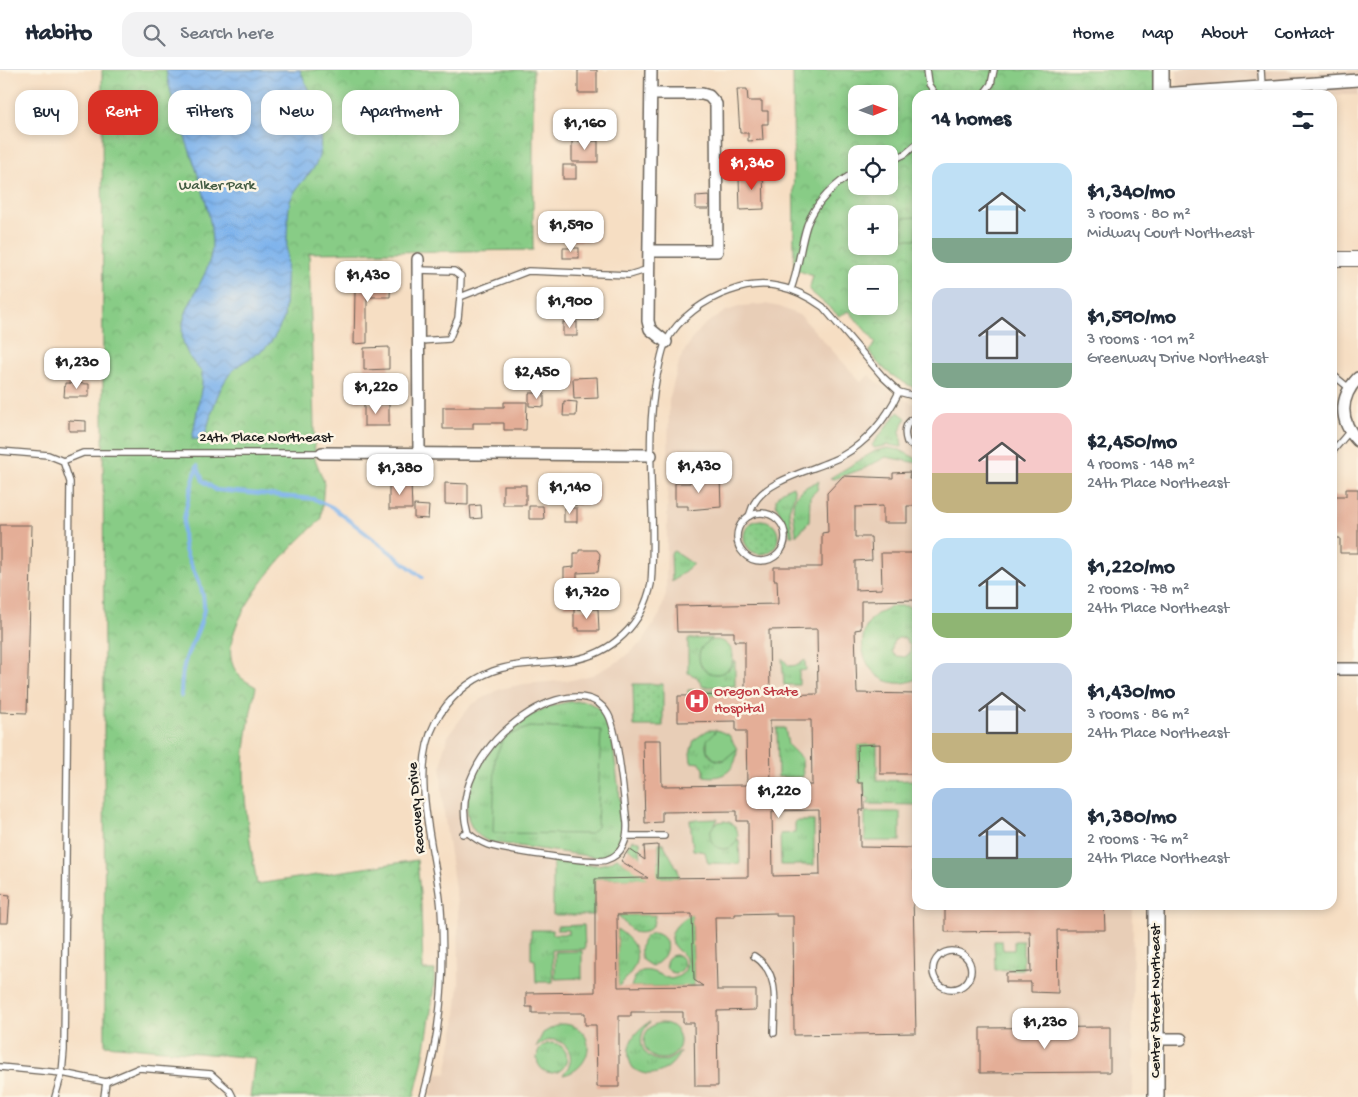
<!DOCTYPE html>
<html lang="en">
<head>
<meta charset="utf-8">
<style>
	:root { --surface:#fff; --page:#f2f2f3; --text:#1f2937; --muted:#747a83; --line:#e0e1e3; --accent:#d93025 }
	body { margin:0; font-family:"Gochi Hand",sans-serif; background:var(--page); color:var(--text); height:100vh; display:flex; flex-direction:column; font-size:19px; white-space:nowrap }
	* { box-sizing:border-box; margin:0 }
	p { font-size:16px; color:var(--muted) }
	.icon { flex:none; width:28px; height:28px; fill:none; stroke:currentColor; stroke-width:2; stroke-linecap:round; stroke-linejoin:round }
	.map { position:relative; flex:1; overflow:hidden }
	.sheet { position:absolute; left:912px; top:20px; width:425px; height:820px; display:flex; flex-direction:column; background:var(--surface); border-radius:15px; box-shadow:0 2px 8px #0003 }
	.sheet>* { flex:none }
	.banner { position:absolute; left:15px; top:20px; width:475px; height:45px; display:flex; gap:10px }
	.needle { width:32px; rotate:89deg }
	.fabs { position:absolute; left:848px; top:15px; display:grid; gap:10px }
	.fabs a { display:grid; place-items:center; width:50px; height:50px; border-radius:10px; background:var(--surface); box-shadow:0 2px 8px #0003; font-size:25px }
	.price { position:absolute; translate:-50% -42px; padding:0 11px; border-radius:10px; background:#fff; color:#222; font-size:16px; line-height:32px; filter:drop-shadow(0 1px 2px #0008) }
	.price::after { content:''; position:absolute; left:50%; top:30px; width:15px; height:11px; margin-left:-8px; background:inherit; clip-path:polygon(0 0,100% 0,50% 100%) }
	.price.on { background:var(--accent); color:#fff }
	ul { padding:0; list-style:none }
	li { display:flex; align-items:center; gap:15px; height:125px; padding:0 20px }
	li span { display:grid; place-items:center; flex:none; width:140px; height:100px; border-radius:15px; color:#555 }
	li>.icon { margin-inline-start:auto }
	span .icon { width:60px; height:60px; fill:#fffc; stroke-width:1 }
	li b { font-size:21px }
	h2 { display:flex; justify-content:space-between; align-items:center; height:60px; padding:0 20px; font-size:21px }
	.pill { padding:0 18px; border-radius:15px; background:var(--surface); box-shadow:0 2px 8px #0003; font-size:18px; line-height:45px }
	.pill.on { background:var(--accent); color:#fff }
	header { display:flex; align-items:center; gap:30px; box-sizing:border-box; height:70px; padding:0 25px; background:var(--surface); border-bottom:1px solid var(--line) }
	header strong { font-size:24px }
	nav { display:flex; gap:28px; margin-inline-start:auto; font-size:18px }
	.search { width:350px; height:45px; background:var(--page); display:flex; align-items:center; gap:12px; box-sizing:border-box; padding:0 18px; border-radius:15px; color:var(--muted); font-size:19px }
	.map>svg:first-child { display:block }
	.built { fill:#e8ceb7 }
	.grass { fill:url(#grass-tufts); stroke:#527451; fill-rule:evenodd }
	.park { fill:url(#park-crowns); stroke:#527451; fill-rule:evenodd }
	.garden { fill:url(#garden-dots); stroke:#527451 }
	.pitch { fill:#88cc86; stroke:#527451 }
	.water { fill:url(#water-waves); stroke:#4d6884 }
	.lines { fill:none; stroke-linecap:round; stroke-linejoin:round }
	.stream { stroke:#7eb3ec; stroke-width:4 }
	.building { fill:#e4ae97; fill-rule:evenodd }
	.service-casing { stroke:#686056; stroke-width:8 }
	.minor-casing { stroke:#686056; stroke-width:14 }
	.tertiary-casing { stroke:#686056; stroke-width:16 }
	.secondary-casing { stroke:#686056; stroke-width:18 }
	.service { stroke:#fff; stroke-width:5.5 }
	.minor { stroke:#fff; stroke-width:11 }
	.tertiary { stroke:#fff; stroke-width:14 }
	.secondary { stroke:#fff; stroke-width:15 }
	.labels { text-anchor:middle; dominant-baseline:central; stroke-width:5; stroke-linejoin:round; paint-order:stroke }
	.park-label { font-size:15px; fill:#425a41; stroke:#fcf5e5 }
	.street-label { font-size:15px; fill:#1c1c1c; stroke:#fcf5e5 }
	.health-label { font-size:15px; fill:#be3a42; stroke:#fcf5e5; text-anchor:start }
</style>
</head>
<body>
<header>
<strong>Habito</strong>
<div class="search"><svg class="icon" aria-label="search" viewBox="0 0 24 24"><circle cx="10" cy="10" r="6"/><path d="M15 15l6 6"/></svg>Search here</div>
<nav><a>Home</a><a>Map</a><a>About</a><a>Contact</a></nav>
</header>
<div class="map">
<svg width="1358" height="1027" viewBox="0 0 1358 1027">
	<defs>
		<pattern id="grass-tufts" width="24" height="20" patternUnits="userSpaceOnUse" patternTransform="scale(1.25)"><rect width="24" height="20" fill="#88cc86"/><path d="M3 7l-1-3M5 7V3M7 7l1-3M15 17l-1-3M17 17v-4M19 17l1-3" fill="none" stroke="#75af73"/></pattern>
		<pattern id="park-crowns" width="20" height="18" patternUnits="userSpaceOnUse" patternTransform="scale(1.25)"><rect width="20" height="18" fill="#88cc86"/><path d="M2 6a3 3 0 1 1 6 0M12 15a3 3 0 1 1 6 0" fill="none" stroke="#75af73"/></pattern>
		<pattern id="garden-dots" width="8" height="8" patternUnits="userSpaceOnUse" patternTransform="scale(1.25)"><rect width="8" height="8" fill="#88cc86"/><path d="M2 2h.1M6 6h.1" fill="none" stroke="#75af73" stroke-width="1.8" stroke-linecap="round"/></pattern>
		<pattern id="water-waves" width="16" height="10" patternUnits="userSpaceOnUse" patternTransform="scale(1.25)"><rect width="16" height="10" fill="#7eb3ec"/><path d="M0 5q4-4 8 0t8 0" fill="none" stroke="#6c99ca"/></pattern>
	</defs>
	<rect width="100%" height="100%" fill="#fcf5e5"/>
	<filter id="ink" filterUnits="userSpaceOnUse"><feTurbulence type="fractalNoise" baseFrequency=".02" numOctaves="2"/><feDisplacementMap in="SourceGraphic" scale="10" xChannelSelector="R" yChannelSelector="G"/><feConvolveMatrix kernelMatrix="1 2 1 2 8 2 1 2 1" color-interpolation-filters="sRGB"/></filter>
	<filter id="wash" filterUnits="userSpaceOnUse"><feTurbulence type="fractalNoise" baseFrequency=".0096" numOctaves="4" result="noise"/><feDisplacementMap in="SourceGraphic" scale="20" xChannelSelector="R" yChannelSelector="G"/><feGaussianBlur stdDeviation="1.12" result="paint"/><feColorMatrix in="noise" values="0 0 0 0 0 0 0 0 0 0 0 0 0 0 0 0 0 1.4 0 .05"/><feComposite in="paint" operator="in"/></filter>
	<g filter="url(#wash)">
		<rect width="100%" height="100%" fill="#f6dec3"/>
		<g class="built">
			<polygon points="1177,0 1358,0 1358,25 1178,25"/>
			<polygon points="765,234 780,237 801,246 861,312 869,305 883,317 911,333 917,334 918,835 1133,835 1132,1027 430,1027 436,1003 446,1004 455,957 459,913 458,840 443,736 441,703 443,682 448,666 471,635 500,619 524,614 572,610 592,605 619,591 642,572 660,544 666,524 669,330 680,289 691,270 704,255 726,241 742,236"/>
		</g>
		<g class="grass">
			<polygon points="898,342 906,348 900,361 902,377 889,375 874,378 872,375"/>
			<polygon points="888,378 900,380 917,389 917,393 886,387 865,398 834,409 830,408 875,381"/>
			<path d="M819 411 817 420 810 427 809 452 796 466C794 438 784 424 819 411Z"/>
			<path d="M793 416 795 423 789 440 793 466H790C789 444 757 430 793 416Z"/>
			<polygon points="674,481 693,494 672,512 671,483"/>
			<path d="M894 536H907L917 540V609C865 632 837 551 894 536ZM898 568H904L911 576 910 583 905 587 896 586 892 582 893 572Z"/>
			<path d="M713 568C705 577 695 584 702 598L728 600 735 590V616L703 617 697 607 688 603V569Z"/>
			<polygon points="782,588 789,596 798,595 805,590 806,600 799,601 799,615 784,615"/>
			<polygon points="739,619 739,625 688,626 688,620"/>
			<path d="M584 631C599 635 607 647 611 661L624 758C624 775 612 786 596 787L490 772C446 754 475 696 498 671 518 648 553 630 584 631Z"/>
			<polygon points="777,658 785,658 788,675 802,689 803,707 778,707"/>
			<path d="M708 660H717L706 674C706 684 711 690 722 691L737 679C737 699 724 710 704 706V699L700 693 691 692 690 683 694 670Z"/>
			<polygon points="877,674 877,711 917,710 917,735 867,734 870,729 864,726 867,722 864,721 863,713 858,713 857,675"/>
			<polygon points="718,749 711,760 730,777 737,769 739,770 740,794 708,793 705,782 693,780 690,750"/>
			<polygon points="795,751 814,751 814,795 781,795 780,764 795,763"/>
			<path d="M632 770 640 771 641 793 659 791V773H663L678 800 679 808 595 809 594 845H553V789C573 792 599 801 617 788L629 796 637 785 627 777Z"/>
			<path d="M692 844 694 916 631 917C639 889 654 904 671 909 683 906 688 900 686 888 683 883 677 881 674 876 664 863 682 849 692 844Z"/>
			<path d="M617 845H655C654 859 647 865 633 862Z"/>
			<polygon points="584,855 585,879 552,880 553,912 536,912 535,890 531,889 531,860 552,860 553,864 569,864 569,860 557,860 557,856"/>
			<path d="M617 859C645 878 641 895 618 917Z"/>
			<path d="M652 863C674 864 669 891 651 896L642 890C639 878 640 868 652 863Z"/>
			<polygon points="994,871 1002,871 1003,880 1014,880 1014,871 1023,871 1023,899 995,900"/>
			<circle cx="675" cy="894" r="9"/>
			<path d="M650 952C647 956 643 960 642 965 638 981 652 994 668 990 673 988 677 984 680 982 672 1000 650 1012 633 998 622 981 633 960 650 952Z"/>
			<path d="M559 954C599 953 595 999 563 1005 564 1002 569 998 570 993 573 980 562 968 549 970 544 971 539 976 536 977L543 963Z"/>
			<circle cx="552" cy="988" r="15"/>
		</g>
		<g class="park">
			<path d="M102 0H533V180L309 183 315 389 324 412 321 450C291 474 205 564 238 604 242 610 250 613 256 617 250 645 244 673 244 702 244 739 251 777 257 814L417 790 421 835 423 900H435C432 944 425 985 414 1027H250L255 988 105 975Z"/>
			<path d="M793 0H1161V25H918L917 319C899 311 879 299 869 281L876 273 849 241 839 246 809 220 813 206 794 199ZM856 24H889V56H856ZM856 84H889V116H856ZM856 144H889V176H856ZM856 204H889V236H856Z"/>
		</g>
		<g class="garden">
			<circle cx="761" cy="467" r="17"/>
			<polygon points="633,614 663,614 663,656 634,656"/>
		</g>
		<g class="pitch">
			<polygon points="917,147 917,169 904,169 903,148"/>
			<circle cx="716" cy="587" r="17"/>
			<polygon points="530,657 601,660 597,757 590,764 493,763 495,688 504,667"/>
			<polygon points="717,660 729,665 737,679 724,690 714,689 707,681 707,670"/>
			<rect x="865" y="742" width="35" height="29"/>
			<circle cx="724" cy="765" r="14"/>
			<polygon points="582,881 582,908 555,909 555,882"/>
			<circle cx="662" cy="971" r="18"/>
		</g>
		<path class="water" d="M166 0H300C311 25 332 73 313 99 305 109 290 123 289 137 285 174 288 211 284 248 279 259 273 272 263 280 252 288 238 293 229 305 216 322 210 349 204 369H192L202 314V302C152 253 212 221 212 173 211 119 175 56 166 0Z"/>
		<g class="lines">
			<g class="stream">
				<polyline points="197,396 203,411 216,420 314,429 332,437 422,507"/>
				<path d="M181 626C181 612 182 600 186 588 192 572 203 554 204 537 205 517 192 501 186 483 177 456 191 422 197 396"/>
			</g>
		</g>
		<g id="blocks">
			<g class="building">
				<rect x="578" y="0" width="19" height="23"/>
				<polygon points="737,19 747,19 748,31 762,31 762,41 768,41 768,54 762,54 763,70 748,71 748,63 740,63"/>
				<rect x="572" y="71" width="26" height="21"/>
				<rect x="563" y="95" width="13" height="14"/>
				<polygon points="763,100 764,139 740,140 739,108 747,108 747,101"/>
				<polygon points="709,125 709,139 696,139 696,126"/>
				<rect x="573" y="151" width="25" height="20"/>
				<rect x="563" y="178" width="16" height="10"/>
				<polygon points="363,205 391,205 390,227 367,227 367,273 354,274 355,221 363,220"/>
				<polygon points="577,228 598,228 598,250 572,250 572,239 577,239"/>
				<rect x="563" y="252" width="14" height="14"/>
				<polygon points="389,277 389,299 364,300 364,278"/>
				<polygon points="597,307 598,328 574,329 573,308"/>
				<polygon points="65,313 89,314 89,327 64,327"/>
				<polygon points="353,316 367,316 367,330 354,331"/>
				<polygon points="529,323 544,323 544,337 529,336"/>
				<polygon points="564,331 577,332 576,346 563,346"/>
				<polygon points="504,332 527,332 526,360 504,360 504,353 473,353 473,359 443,359 443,337 504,337"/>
				<rect x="364" y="334" width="25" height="22"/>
				<polygon points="69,350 86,351 86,361 69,361"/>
				<path d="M910 402 909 408H918V436H907V453H883V436L855 437V467H871L872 490 855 491V520L882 519 881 483H918V530L861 531V559L855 560 857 623 918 624V704H880V674L857 675 858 713H863L864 740H860V777L918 778V790H914V810H918V825H913L916 963 794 965 793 846H776V843L735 844V847H715L717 920H756V940L717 941 718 1016H695L694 953H683V942H631V946H619V1017H597L596 955H585V943H532V937H526V923L595 922V809L648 808 621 791 629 779 645 790 644 776 658 775 657 808 748 807V751H737V741L662 742V752L645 753 643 670H661L662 716 747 715 746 661H736V651L678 652V626L745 625V571H734V562H677L676 536 778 534 777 510H774V497H822V463L828 462 827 423 843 406 893 408V403ZM817 559 818 624 770 625 769 560ZM770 650H811L812 715 771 716ZM819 740 820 805 773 806 772 741ZM692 844 694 910 703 916 618 917 617 845Z"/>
				<polygon points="690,408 720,408 721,437 688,440 688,436 675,436 675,413 690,413"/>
				<polygon points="598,412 599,432 595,435 574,435 573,416 578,416 578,413"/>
				<polygon points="411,413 412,439 389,439 389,414"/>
				<polygon points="445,413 468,414 468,435 445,434"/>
				<rect x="503" y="415" width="23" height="20"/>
				<polygon points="1346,419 1358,419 1358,483 1340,483 1340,468 1332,468 1332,426 1346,426"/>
				<polygon points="414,435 429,436 428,449 414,448"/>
				<polygon points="481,435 482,448 471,449 470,436"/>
				<polygon points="529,436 543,436 544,449 529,449"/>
				<rect x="564" y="438" width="13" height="14"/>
				<polygon points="0,455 32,455 27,643 0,642"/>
				<polygon points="579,480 597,480 600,484 598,502 577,503 577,536 564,536 564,498 574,497 574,483 579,483"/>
				<polygon points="574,539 598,539 599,561 579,561 579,558 574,558"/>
				<polygon points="0,824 10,825 8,853 0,853"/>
				<polygon points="945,835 1104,835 1105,860 1057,860 1058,923 1031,922 1031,912 1006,912 1006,903 1031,902 1030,861 945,862"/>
				<polygon points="1110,957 1110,1002 980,1003 980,958"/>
			</g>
		</g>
	</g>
	<g filter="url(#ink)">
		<use href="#blocks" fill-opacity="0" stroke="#686056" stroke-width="1"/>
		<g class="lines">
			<g class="service-casing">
				<g id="service">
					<polyline points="926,0 928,14 936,25"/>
					<polyline points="1261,0 1262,17"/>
					<polyline points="983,25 991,14 994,0"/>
					<polyline points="889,92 905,84 918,73"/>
					<polyline points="418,200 454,201 461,206 460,227"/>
					<path d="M791 219C799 198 800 176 807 155 815 133 836 112 856 102"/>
					<polyline points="419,271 449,269 458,248 460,227 528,201 629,205 649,199"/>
					<polyline points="1332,304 1349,318"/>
					<path d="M918 346C906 351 903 360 907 372L918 381"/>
					<polyline points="0,381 48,385 63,391 70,412 64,980 62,1003 55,1027"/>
					<polyline points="1332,382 1349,362"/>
					<polyline points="63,391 83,383 322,383"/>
					<circle cx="761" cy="467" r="24"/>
					<path d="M749 446C751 442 752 436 755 432 769 408 819 399 842 386 869 371 886 349 899 322"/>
					<path d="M463 764 468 763C474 768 480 772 488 775 504 780 593 794 606 790 623 785 628 768 627 753 624 729 618 661 608 644 576 588 441 681 468 763"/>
					<polyline points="627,766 664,766"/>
					<circle cx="952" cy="900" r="19"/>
					<path d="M754 886C781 903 774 935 774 963"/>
					<polyline points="0,997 62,1003 106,1012 139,998 211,1004 230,1021 233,1027"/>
					<polyline points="104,1027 106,1012"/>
					<path d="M423 1027C440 966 446 902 441 839 437 784 408 704 435 653 448 629 467 611 493 601 518 592 546 594 572 590 612 584 643 554 651 514 657 445 643 374 657 305 660 295 661 282 666 272 678 248 706 229 730 221 764 208 794 216 823 237L883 307 899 322 918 327"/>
				</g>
			</g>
			<g class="minor-casing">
				<g id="minor">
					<polyline points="651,0 648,251 650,259 666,272"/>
					<polyline points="1161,24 1358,10"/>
					<polyline points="650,181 717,181 716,34 709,26 702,24 651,24"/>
					<polyline points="418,189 419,384"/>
					<path d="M1358 308C1339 328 1339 351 1358 371"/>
					<polyline points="322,383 651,385"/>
					<polyline points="1332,599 1358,599"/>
					<polyline points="1157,969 1181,969"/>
				</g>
			</g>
			<g class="tertiary-casing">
				<polyline id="tertiary" points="1332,189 1358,189"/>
			</g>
			<g class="secondary-casing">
				<g id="secondary">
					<polyline points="1161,0 1161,25"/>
					<polyline points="1156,1027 1156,835"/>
				</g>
			</g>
			<use href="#service" class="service"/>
			<use href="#minor" class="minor"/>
			<use href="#tertiary" class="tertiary"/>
			<use href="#secondary" class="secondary"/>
		</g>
	</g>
	<defs>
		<g id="hospital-disc" transform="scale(1.25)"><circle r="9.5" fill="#e0444e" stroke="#fcf5e5"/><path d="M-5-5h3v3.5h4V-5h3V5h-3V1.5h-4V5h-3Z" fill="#fff"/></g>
	</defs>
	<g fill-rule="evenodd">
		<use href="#hospital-disc" x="697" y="631"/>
	</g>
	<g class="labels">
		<g class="park-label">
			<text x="217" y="116">Walker Park</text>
		</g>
		<g class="street-label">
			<text x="266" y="368">24th Place Northeast</text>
			<text transform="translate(417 738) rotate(-95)">Recovery Drive</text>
			<text transform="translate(1156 931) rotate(-90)">Center Street Northeast</text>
		</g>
		<g class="health-label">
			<text x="714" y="622">Oregon State<tspan x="714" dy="17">Hospital</tspan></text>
		</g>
	</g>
</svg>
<div class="fabs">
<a><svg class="needle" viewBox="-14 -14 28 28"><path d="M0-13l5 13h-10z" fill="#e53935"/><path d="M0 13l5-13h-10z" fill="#747a83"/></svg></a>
<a><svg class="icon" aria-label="locate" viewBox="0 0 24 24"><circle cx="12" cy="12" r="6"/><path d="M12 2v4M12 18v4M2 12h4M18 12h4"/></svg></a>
<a>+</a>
<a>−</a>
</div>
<b class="price" style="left:585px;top:81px">$1,160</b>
<b class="price on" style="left:752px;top:121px">$1,340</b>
<b class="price" style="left:571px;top:183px">$1,590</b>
<b class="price" style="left:368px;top:233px">$1,430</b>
<b class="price" style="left:570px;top:259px">$1,900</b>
<b class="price" style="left:77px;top:320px">$1,230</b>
<b class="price" style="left:537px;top:330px">$2,450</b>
<b class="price" style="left:376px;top:345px">$1,220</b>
<b class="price" style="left:699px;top:424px">$1,430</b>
<b class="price" style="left:400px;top:426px">$1,380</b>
<b class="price" style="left:570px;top:445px">$1,140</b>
<b class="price" style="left:587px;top:550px">$1,720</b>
<b class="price" style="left:779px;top:749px">$1,220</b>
<b class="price" style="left:1045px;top:980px">$1,230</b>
<div class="banner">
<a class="pill">Buy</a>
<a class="pill on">Rent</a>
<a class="pill">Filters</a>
<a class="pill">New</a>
<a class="pill">Apartment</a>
</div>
<section class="sheet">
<h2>14 homes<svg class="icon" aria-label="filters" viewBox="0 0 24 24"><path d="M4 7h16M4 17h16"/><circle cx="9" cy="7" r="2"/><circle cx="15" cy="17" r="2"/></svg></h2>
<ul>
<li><span style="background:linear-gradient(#bfe0f5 75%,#7fa58c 0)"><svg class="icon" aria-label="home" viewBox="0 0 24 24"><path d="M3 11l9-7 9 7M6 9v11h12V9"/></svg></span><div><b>$1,340/mo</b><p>3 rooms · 80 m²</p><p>Midway Court Northeast</p></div></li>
<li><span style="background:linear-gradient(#c9d6e8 75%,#7fa58c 0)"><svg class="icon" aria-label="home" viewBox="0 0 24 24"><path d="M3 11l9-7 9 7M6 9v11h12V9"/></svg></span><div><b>$1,590/mo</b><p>3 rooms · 101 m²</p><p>Greenway Drive Northeast</p></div></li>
<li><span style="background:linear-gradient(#f6c9c9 60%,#c2b280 0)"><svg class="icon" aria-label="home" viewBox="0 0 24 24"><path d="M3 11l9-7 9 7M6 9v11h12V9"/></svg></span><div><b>$2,450/mo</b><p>4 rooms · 148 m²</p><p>24th Place Northeast</p></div></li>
<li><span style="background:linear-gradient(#bfe0f5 75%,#8fb573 0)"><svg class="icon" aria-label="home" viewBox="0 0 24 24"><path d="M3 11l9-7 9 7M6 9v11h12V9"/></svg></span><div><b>$1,220/mo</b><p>2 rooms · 78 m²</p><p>24th Place Northeast</p></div></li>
<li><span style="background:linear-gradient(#c9d6e8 70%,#c2b280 0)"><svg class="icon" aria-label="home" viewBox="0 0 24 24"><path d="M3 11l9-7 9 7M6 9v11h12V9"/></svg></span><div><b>$1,430/mo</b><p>3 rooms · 86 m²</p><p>24th Place Northeast</p></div></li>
<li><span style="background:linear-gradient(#a9c7e8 70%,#7fa58c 0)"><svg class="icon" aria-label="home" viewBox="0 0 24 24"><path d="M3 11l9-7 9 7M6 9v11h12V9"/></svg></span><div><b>$1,380/mo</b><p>2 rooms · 76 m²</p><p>24th Place Northeast</p></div></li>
</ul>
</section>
</div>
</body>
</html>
